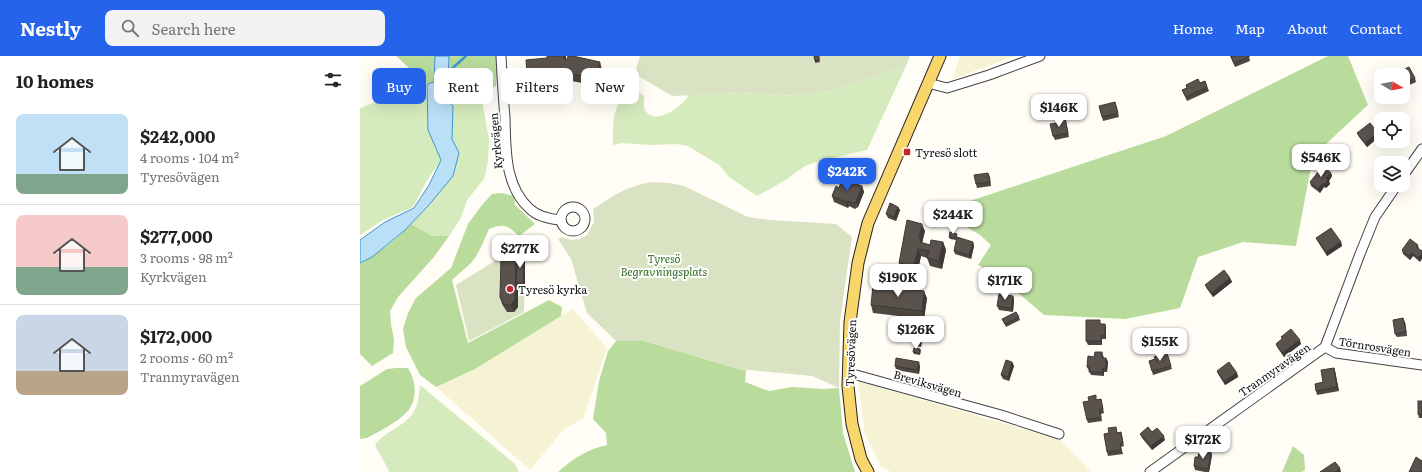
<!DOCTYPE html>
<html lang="en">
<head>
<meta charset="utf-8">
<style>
	:root { --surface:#fff; --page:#f2f2f2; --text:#202124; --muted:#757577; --line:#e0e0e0; --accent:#2563eb }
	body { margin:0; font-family:Literata,serif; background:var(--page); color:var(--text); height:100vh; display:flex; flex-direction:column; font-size:15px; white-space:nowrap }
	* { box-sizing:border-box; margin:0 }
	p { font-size:13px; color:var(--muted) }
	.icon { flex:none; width:22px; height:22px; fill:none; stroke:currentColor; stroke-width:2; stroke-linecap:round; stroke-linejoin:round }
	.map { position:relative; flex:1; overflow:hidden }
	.sheet { display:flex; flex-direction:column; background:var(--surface); width:360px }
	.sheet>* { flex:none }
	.guide { position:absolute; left:12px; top:12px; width:380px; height:36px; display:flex; gap:8px }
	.needle { width:26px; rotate:99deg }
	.controls { position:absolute; left:1014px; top:12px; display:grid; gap:8px }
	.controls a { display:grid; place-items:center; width:36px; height:36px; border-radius:8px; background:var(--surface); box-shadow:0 4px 16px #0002; font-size:20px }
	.price { position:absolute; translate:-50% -34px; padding:0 9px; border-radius:8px; background:#fff; color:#222; font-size:13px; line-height:26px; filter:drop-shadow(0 1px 2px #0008) }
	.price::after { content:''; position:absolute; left:50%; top:24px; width:12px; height:9px; margin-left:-6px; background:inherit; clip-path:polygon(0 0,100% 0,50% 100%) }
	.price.on { background:var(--accent); color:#fff }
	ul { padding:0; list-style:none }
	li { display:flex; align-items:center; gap:12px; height:100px; padding:0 16px }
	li+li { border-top:1px solid var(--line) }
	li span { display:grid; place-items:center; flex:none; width:112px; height:80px; border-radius:8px; color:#555 }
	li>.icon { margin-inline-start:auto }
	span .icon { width:48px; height:48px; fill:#fffc; stroke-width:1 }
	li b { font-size:17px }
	h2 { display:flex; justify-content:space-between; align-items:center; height:48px; padding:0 16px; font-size:17px }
	.pill { padding:0 14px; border-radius:8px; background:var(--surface); box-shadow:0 4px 16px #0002; font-size:14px; line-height:36px }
	.pill.on { background:var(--accent); color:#fff }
	header { display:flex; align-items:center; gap:24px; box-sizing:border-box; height:56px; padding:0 20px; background:var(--accent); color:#fff }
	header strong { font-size:19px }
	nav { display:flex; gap:22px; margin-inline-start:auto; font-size:14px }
	.search { width:280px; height:36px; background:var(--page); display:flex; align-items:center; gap:10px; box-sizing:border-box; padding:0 14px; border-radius:8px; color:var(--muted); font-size:15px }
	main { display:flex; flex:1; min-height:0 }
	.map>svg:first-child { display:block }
	.farmland { fill:#f6f3d4 }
	.green { fill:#d5ebbd }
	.forest { fill:#b9dc9c }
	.cemetery { fill:#d9e3c4 }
	.water { fill:#b9e0f7; stroke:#3f96cf }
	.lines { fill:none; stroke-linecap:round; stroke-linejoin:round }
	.stream { stroke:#3f96cf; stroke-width:2.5 }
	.minor-casing { stroke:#444; stroke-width:11 }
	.major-casing { stroke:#222; stroke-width:13 }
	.minor { stroke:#fff; stroke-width:9 }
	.major { stroke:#f9d66b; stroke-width:11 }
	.wall { fill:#4d4742 }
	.shaded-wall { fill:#3f3936 }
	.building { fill:#5a524d; stroke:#3f3936 }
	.poi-dot { fill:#c4262e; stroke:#fff; stroke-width:1.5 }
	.labels { text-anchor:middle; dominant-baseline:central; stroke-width:4; stroke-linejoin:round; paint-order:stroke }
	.street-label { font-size:11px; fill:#111; stroke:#fff }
	.poi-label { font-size:11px; fill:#111; stroke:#fff; text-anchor:start }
	.park-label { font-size:11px; font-style:italic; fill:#2f6b1f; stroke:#fff }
</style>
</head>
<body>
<header>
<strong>Nestly</strong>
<div class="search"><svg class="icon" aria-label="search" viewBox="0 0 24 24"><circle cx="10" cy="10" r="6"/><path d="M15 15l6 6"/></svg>Search here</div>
<nav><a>Home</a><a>Map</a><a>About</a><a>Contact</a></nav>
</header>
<main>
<section class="sheet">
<h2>10 homes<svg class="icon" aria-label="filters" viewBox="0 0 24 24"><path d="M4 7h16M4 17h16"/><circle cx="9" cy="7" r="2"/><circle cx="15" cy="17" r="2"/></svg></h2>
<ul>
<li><span style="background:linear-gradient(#bfe0f5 75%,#7fa58c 0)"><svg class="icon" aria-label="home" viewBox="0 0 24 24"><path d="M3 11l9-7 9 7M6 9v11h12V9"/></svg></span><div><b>$242,000</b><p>4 rooms · 104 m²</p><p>Tyresövägen</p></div></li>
<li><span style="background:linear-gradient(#f6c9c9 65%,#7fa58c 0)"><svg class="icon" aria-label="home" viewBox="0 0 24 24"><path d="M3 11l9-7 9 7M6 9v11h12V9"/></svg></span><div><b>$277,000</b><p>3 rooms · 98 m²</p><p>Kyrkvägen</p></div></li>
<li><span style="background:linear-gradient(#c9d6e8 70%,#b9a48a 0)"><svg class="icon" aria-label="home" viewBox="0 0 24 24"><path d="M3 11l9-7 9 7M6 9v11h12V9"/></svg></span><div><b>$172,000</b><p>2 rooms · 60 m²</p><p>Tranmyravägen</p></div></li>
</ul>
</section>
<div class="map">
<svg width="1062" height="416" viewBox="0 0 1062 416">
	<rect width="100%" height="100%" fill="#fffdf5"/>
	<g class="farmland">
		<polygon points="600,0 655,0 593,23"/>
		<polygon points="213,253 247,292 223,363 204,373 170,414 76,331 115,313"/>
		<polygon points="498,325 700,384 731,416 531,416 521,410 505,378"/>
	</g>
	<g class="green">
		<path d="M546 10 507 94 456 106 445 110 424 125 397 140 369 121 359 109 328 90 316 88 291 89 261 87 253 89C253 76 252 61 258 49 262 42 266 37 269 30L284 40C285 45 282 51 286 56 297 69 323 50 329 39L383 37 434 40 475 34Z"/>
		<polygon points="45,35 67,37 68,74 81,104 66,126 53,151 23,164 0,179 0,52"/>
		<polygon points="88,36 121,39 129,83 128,106 124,123 107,144 101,162 89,180 72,180 51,168 93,120 99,97 92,83 93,50 87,44"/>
		<path d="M60 329 155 408 159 416H28L29 415 15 389C25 374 49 370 56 351 59 345 59 336 60 329Z"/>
	</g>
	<g class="forest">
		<polygon points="36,0 75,0 74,26 54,29 49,12"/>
		<path d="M89 0H138L136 30C123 39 103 33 88 32Z"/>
		<polygon points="968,0 988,0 1008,49 953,100 936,190 883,186 838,201 820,252 765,263 684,259 641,222 618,209 631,189 620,179 580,155 806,80"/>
		<path d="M142 137 154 140 155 149 175 168 159 180C147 169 144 167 129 173 124 184 119 198 111 207 105 213 98 218 92 224L108 287 189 244 202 251 201 260 115 313 76 331 60 319 46 291 43 273 48 257 56 242 91 212 108 168 122 149 132 138Z"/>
		<path d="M51 168 72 180H89L74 201 38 241 30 255 31 268 34 284 33 297 12 310 0 298V207C19 197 37 183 51 168Z"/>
		<path d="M256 285H284L379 313 386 314 385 326 409 335 432 331 463 333 479 332 483 377 495 416H198C214 402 226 394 247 389L246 377 233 363 239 325 248 295Z"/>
		<path d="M36 312H48C57 326 58 346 45 358 37 366 17 377 7 382L0 383V330L27 313Z"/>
		<polygon points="933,390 944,399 945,414 942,416 922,416"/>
	</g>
	<g class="cemetery">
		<polygon points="280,0 550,0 546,10 475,34 434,40 383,37 312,40 275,18"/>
		<path d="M291 126 310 127 324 130 388 161 410 164 476 168 492 181 480 265 479 332 452 320 379 313 284 285H256L227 257 211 203 198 183 202 181 211 184 221 183 227 179 234 166 233 153C255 139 265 131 291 126Z"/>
		<polygon points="165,202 164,256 109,285 96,229 138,203"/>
	</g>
	<polygon class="water" points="75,0 89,0 87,44 93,50 92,83 99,97 93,120 68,150 44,175 12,201 0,207 0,184 25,166 54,152 69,129 81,104 68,74 67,28 74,26"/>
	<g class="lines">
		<polyline class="stream" points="87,17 106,0"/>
		<g class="minor-casing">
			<g id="minor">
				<path d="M141 0C142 20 143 41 145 61 146 92 144 130 170 153 178 161 190 163 201 164"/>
				<polyline points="568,27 587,32 629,19 680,0"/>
				<polyline points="1043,120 1062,93"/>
				<circle cx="213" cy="163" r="12"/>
				<polyline points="965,291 976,297 1062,309"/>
				<polyline points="489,317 641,359 699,378"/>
				<polyline points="790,416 965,291 1000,198 1015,161 1037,129"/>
			</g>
		</g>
		<g class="major-casing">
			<polyline id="major" points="508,416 501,403 492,368 488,330 490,266 498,207 508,167 580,0"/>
		</g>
		<use href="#minor" class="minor"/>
		<use href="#major" class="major"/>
	</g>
	<g class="wall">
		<polygon points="206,0 206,4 242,14 239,30 200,23 170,25 167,17 187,2"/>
		<polygon points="870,0 889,0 890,5 875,11"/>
		<polygon points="459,1 460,6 455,7 455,5"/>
		<polygon points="1043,19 1055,22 1056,26 1043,32"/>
		<polygon points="845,25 849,35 827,45 822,34"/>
		<polygon points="756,49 759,61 743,65 742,61"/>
		<polygon points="706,65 709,81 695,84 693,80"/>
		<polygon points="997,77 1018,77 1020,80 1007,91 999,81"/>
		<polygon points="628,117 630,121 631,130 617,132 616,128"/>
		<polygon points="971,117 972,120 969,125 970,128 966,132 964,131 960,137 951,130 950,126"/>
		<polygon points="502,130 504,136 498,151 495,153 489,150 488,152 474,146 472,140 479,132"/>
		<polygon points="538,151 540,154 536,165 528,162 526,158"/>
		<polygon points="565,175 562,187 570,189 583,186 586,194 582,213 570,210 567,202 561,200 557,218 541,214 539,207"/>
		<polygon points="597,178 597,180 596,184 590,183 589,181"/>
		<polygon points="956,182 981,186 982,190 967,200 958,186"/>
		<polygon points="613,186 614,190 611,203 595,198 594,195"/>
		<polygon points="1058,189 1059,193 1060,206 1053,200 1050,204 1043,198 1042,194"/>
		<polygon points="164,198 165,202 165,230 158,231 158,251 154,256 147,256 142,248 140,241 156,203 157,206"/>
		<polygon points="870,222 872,226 853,241 847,233 845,229"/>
		<polygon points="653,240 654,244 653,256 639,254 637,250"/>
		<polygon points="567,242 564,263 513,257 511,249"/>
		<polygon points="659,261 660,264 646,271 642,263"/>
		<polygon points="1045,266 1047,280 1037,281 1035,278"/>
		<polygon points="741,268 745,268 746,272 746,283 742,283 742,289 728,289 726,285"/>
		<polygon points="921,281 941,288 924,301 917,291 916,288 922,283"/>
		<polygon points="561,286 562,287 561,291 554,290 554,288"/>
		<polygon points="560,293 561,295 560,299 554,298 553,296"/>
		<polygon points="742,296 744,302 746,302 748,306 747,316 744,316 744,320 731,319 727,311 734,301"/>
		<polygon points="807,297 812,313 793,319 789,305 795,303"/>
		<polygon points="652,306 654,310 649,325 643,323 641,319"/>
		<polygon points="535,310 560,310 559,318 536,314"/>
		<polygon points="974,312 975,315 979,335 957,339 956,335 963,326"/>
		<polygon points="857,315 877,317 878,321 865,329 858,318"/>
		<polygon points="737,343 741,343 742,347 744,357 741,358 742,365 728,367 727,364"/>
		<polygon points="1062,345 1062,362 1059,362 1058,358"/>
		<polygon points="757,375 757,377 761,376 762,380 764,390 761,391 763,398 748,400 747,396"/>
		<polygon points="792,376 805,384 792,394 782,382 780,378"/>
		<polygon points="852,399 849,416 845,416 835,414 834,410 838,401"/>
	</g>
	<g class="shaded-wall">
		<polygon points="204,0 206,0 207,10 204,3"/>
		<polygon points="240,6 242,14 239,30 236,22"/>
		<polygon points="1018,77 1020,80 1007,91 1005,87"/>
		<polygon points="971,117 972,120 969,125 970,128 966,132 964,129 966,122"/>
		<polygon points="963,127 964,131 960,137 958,133"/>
		<polygon points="502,130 504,136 498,151 496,146"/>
		<polygon points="487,145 489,150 488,152 486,146"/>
		<polygon points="538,151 540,154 536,165 534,161"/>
		<polygon points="562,168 565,175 562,187 560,186 559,182"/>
		<polygon points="583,186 586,194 582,213 579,205"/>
		<polygon points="613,186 614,190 611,203 609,199"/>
		<polygon points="981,186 982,190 967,200 966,196"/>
		<polygon points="558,193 561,200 557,218 554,210"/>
		<polygon points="1052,197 1053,200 1050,204 1049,200"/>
		<polygon points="164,198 165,202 165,230 163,227"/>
		<polygon points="1062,198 1062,203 1060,206 1058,202"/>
		<polygon points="156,203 158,210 156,227 158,231 158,251 154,256 151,249"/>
		<polygon points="870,222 872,226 853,241 852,237"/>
		<polygon points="564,235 567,242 564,263 562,255"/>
		<polygon points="653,240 654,244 653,256 651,252"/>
		<polygon points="1043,262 1045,266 1047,280 1046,276"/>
		<polygon points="745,268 746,272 746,283 745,279"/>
		<polygon points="741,279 742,283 742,289 741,285"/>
		<polygon points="940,284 941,288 924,301 922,297"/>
		<polygon points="746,302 748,306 747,316 746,312"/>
		<polygon points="559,306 560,310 559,318 557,314"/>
		<polygon points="652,306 654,310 649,325 648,321"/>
		<polygon points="743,312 744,316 744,320 742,316"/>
		<polygon points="974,312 975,315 979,335 977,331"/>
		<polygon points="877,317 878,321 865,329 864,325"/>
		<polygon points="804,380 805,384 792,394 791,390"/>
		<polygon points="851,396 852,399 849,416 848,413"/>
		<polygon points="980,412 981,416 975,416"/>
	</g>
	<g class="building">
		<polygon points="187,0 204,0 204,3 207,4 208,0 213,0 240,6 236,22 197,16 167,17 166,4 187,2"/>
		<polygon points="454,0 459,0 459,4 455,5"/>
		<polygon points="871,0 889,0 889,1 874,7"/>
		<polygon points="1049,11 1055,22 1043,28 1043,19 1032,19"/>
		<polygon points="838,23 840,27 845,25 847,31 826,41 822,34 827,32 826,29"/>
		<polygon points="755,46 758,57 742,61 739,50"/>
		<polygon points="705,62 708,77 693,80 690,68 697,67 696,64"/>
		<polygon points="1010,67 1018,77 1005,87 997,77"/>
		<polygon points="963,110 971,117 966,122 968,124 964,129 963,127 958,133 950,126"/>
		<polygon points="628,117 630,126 616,128 614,119"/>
		<polygon points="482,123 502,130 496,146 493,147 487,145 486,146 472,140 476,130 479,132"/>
		<polygon points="530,147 538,151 534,161 526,158"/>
		<polygon points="547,164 562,168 559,182 561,182 560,186 570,189 571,184 583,186 579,205 567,202 569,195 558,193 554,210 539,207"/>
		<polygon points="971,172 981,186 966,196 956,182"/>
		<polygon points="590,176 597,178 596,182 589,181"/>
		<polygon points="597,181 613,186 609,199 594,195"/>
		<polygon points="1050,183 1058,189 1056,191 1062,195 1062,198 1058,202 1052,197 1049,200 1042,194"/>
		<polygon points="164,198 163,227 156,227 157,199"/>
		<polygon points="141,202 156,203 155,243 151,249 144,249 140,241"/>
		<polygon points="864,214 870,222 852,237 845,229"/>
		<polygon points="513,229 564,235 562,255 511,249"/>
		<polygon points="639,238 653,240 651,252 637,250"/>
		<polygon points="656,256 659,261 645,268 642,263"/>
		<polygon points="1043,262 1046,276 1035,278 1033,264"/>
		<polygon points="726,264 740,264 740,268 745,268 745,279 741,279 741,285 726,285"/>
		<polygon points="931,273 940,284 922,297 916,288 923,282 921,281"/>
		<polygon points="554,284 561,286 560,289 554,288"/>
		<polygon points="554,292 560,293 559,297 553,296"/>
		<polygon points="735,296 742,296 742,302 746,302 746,312 743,312 742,316 729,316 730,312 727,311 728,300 734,301"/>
		<polygon points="807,297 811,310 792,315 789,305 795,303 794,301"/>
		<polygon points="536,302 559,306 557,314 535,310"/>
		<polygon points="646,304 652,306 648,321 641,319"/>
		<polygon points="869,306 877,317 864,325 857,315"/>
		<polygon points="974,312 977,331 956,335 955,328 963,326 961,314"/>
		<polygon points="736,339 736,344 741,343 743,353 739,354 741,361 727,364 723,346 729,345 728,341"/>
		<rect x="1058" y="345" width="4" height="13"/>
		<polygon points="756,371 757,377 761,376 763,387 760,387 761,394 747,396 744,378 749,377 748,372"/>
		<polygon points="788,371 792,376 797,372 804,380 791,390 780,378"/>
		<polygon points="840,394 851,396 848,413 834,410 835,401 838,401"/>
		<polygon points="1056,401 1062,405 1062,416 1049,416"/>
		<polygon points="975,406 980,412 975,416 960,416"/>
	</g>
	<g class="poi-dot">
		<rect x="543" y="92" width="8" height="8" rx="2"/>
		<circle cx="150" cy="233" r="4"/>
	</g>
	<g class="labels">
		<g class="street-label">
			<text transform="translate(135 85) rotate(-95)">Kyrkvägen</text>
			<text transform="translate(1015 290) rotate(9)">Törnrosvägen</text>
			<text transform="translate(490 297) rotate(-88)">Tyresövägen</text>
			<text transform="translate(914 313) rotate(-35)">Tranmyravägen</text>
			<text transform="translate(568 327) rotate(16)">Breviksvägen</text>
		</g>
		<g class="poi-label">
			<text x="555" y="96">Tyresö slott</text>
			<text x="158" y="233">Tyresö kyrka</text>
		</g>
		<g class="park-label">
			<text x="304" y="202">Tyresö<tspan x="304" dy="13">Begravningsplats</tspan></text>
		</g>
	</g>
</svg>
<div class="controls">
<a><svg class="needle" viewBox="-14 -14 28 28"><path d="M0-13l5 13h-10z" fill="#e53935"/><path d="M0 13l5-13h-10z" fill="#757577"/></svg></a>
<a><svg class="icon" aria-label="locate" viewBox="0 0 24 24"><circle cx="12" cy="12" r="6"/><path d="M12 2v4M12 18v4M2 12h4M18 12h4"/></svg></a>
<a><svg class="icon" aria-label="layers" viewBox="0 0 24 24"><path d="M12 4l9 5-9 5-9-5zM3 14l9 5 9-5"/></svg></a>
</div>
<b class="price" style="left:699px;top:72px">$146K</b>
<b class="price" style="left:961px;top:122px">$546K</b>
<b class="price on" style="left:487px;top:136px">$242K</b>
<b class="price" style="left:593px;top:179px">$244K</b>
<b class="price" style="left:160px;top:213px">$277K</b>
<b class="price" style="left:538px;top:242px">$190K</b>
<b class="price" style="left:645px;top:245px">$171K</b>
<b class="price" style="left:556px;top:294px">$126K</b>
<b class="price" style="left:800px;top:306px">$155K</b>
<b class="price" style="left:843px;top:404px">$172K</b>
<div class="guide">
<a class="pill on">Buy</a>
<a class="pill">Rent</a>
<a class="pill">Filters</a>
<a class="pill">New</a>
</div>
</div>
</main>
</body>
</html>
